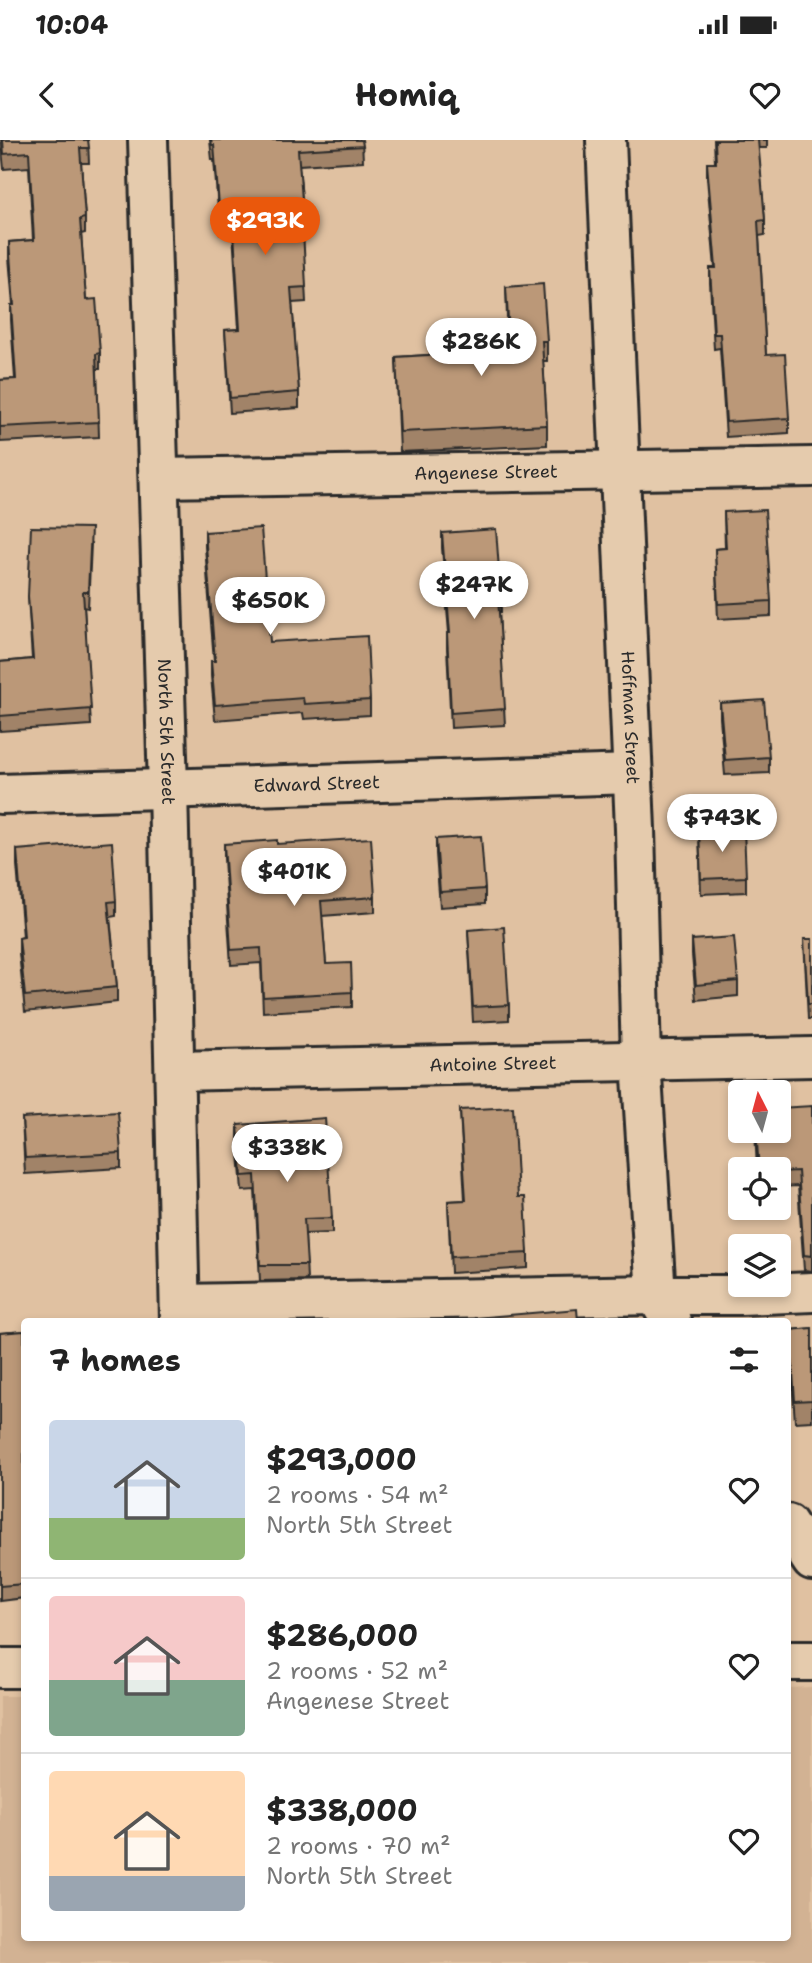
<!DOCTYPE html>
<html lang="en">
<head>
<meta charset="utf-8">
<style>
	:root { --surface:#fff; --page:#f2f2f2; --text:#222; --muted:#767676; --line:#e0e0e0; --accent:#ea580c }
	body { margin:0; font-family:"Shantell Sans",sans-serif; background:var(--page); color:var(--text); height:100vh; display:flex; flex-direction:column; font-size:26px; white-space:nowrap }
	* { box-sizing:border-box; margin:0 }
	p { font-size:23px; color:var(--muted) }
	.icon { flex:none; width:38px; height:38px; fill:none; stroke:currentColor; stroke-width:2; stroke-linecap:round; stroke-linejoin:round }
	.map { position:relative; flex:1; overflow:hidden }
	.drawer { position:absolute; left:21px; top:1178px; width:770px; height:623px; display:flex; flex-direction:column; background:var(--surface); border-radius:7px; box-shadow:0 4px 10px #0003 }
	.drawer>* { flex:none }
	.needle { width:46px; rotate:354deg }
	.fabs { position:absolute; left:728px; top:940px; display:grid; gap:14px }
	.fabs a { display:grid; place-items:center; width:63px; height:63px; border-radius:7px; background:var(--surface); box-shadow:0 4px 10px #0003; font-size:35px }
	.price { position:absolute; translate:-50% -60px; padding:0 16px; border-radius:24px; background:#fff; color:#222; font-size:23px; line-height:46px; filter:drop-shadow(0 2px 4px #0008) }
	.price::after { content:''; position:absolute; left:50%; top:42px; width:21px; height:16px; margin-left:-10px; background:inherit; clip-path:polygon(0 0,100% 0,50% 100%) }
	.price.selected { background:var(--accent); color:#fff }
	ul { padding:0; list-style:none }
	li { display:flex; align-items:center; gap:21px; height:175px; padding:0 28px }
	li+li { border-top:2px solid var(--line) }
	li span { display:grid; place-items:center; flex:none; width:196px; height:140px; border-radius:7px; color:#555 }
	li>.icon { margin-inline-start:auto }
	span .icon { width:84px; height:84px; fill:#fffc; stroke-width:1 }
	li b { font-size:30px }
	h2 { display:flex; justify-content:space-between; align-items:center; height:84px; padding:0 28px; font-size:30px }
	.status { display:flex; justify-content:space-between; align-items:center; height:49px; padding:0 35px; background:var(--surface); direction:ltr }
	.status svg { height:19px; fill:currentColor }
	header { display:flex; justify-content:space-between; align-items:center; height:91px; padding:0 28px; background:var(--surface); font-size:32px; font-weight:700 }
	.map>svg:first-child { display:block }
	.built { fill:#d2b293 }
	.lines { fill:none; stroke-linecap:round; stroke-linejoin:round }
	.minor-casing { stroke:#2b2b2b; stroke-width:44 }
	.minor { stroke:#e5cbad; stroke-width:38 }
	.wall { fill:#a18367; stroke:#2b2b2b; stroke-width:2 }
	.building { fill:#bb9878; stroke:#2b2b2b; stroke-width:2 }
	.labels { text-anchor:middle; dominant-baseline:central; stroke-width:5; stroke-linejoin:round; paint-order:stroke }
	.street-label { font-size:18px; fill:#2b2b2b; stroke:#e5cbad }
</style>
</head>
<body>
<div class="status"><b>10:04</b><svg viewBox="0 0 49 12"><path d="M0 12V9h3v3zM5 12V6h3v6zM10 12V3h3v9zM15 12V0h3v12zM26 1h20v11H26zM47 4h2v5h-2z"/></svg></div>
<header><svg class="icon" aria-label="back" viewBox="0 0 24 24"><path d="M15 5l-7 7 7 7"/></svg>Homiq<svg class="icon" aria-label="heart" viewBox="0 0 24 24"><path d="M12 20l-8-8c-3-5 5-10 8-4 3-6 11-1 8 4z"/></svg></header>
<div class="map">
<svg width="812" height="1823" viewBox="0 0 812 1823">
	<rect width="100%" height="100%" fill="#e0c1a1"/>
	<filter id="ink" filterUnits="userSpaceOnUse"><feTurbulence type="fractalNoise" baseFrequency=".0143" numOctaves="2"/><feDisplacementMap in="SourceGraphic" scale="14" xChannelSelector="R" yChannelSelector="G"/><feConvolveMatrix kernelMatrix="1 2 1 2 8 2 1 2 1" color-interpolation-filters="sRGB"/></filter>
	<g filter="url(#ink)">
		<polygon class="built" points="812,1547 812,1823 0,1823 0,1556 24,1556 24,1797 788,1797 788,1548"/>
		<g class="lines">
			<g class="minor-casing">
				<g id="minor">
					<path id="s1" d="M148 0 168 648 180 1181"/>
					<path id="s2" d="M606 0 635 689 641 921 656 1155 671 1181"/>
					<path id="s3" d="M160 338 812 327"/>
					<path id="s4" d="M0 654 633 634"/>
					<path id="s5" d="M175 931 812 917"/>
					<polyline points="180,1164 656,1155 740,1155 812,1152"/>
					<polyline points="788,1384 812,1421"/>
					<polyline points="788,1521 812,1521"/>
					<polyline points="0,1528 24,1528"/>
				</g>
			</g>
			<use href="#minor" class="minor"/>
		</g>
		<g class="wall">
			<polygon points="1,0 88,0 89,23 81,23 85,78 85,93 81,94 86,160 100,213 100,229 97,229 99,297 0,302 0,240 15,239 11,180 11,165 13,165 9,117 9,102 33,100 29,27 4,29"/>
			<polygon points="210,0 362,0 363,21 299,25 303,72 302,87 306,162 292,163 299,252 299,268 230,273 225,190 239,189 233,92 220,94 214,20 212,20"/>
			<polygon points="714,0 767,0 767,8 758,8 765,80 765,95 759,96 766,215 789,278 789,293 726,297 720,208 714,209 710,143 710,128 715,128 707,38 707,23 715,23"/>
			<polygon points="506,147 547,201 547,221 543,221 547,285 547,305 400,312 396,217 508,210"/>
			<polygon points="724,372 771,461 771,476 718,479 715,409 725,408"/>
			<polygon points="205,392 270,502 370,560 370,575 304,579 303,573 215,580 211,536 211,521 214,521 205,407"/>
			<polygon points="442,393 501,457 501,472 499,472 505,585 451,588 447,508 447,493 449,493 442,408"/>
			<polygon points="91,404 88,468 84,467 91,585 0,591 0,522 32,519 28,456"/>
			<polygon points="720,563 769,617 769,633 725,635 720,578"/>
			<polygon points="699,690 746,737 746,752 701,754"/>
			<polygon points="436,699 485,749 485,764 440,767 436,714"/>
			<polygon points="224,704 277,704 375,757 375,772 322,776 326,824 352,852 352,867 263,872 261,823 231,825 224,719"/>
			<polygon points="17,710 116,761 116,776 110,777 117,847 117,862 25,872 19,813 19,798 23,797 17,725"/>
			<polygon points="468,790 509,865 509,880 473,882"/>
			<polygon points="804,799 812,799 812,879 808,879"/>
			<polygon points="692,800 738,841 738,856 696,860 692,815"/>
			<polygon points="812,966 812,1131 804,1130 798,1046 779,1047 779,1029 757,1029 755,990 779,990"/>
			<polygon points="460,970 518,1057 528,1113 528,1128 451,1133 448,1061 465,1060"/>
			<polygon points="22,978 121,1013 121,1028 25,1034"/>
			<polygon points="238,985 332,1078 332,1093 305,1094 307,1140 260,1141 255,1050 242,1051 238,1000"/>
			<polygon points="812,1188 812,1281 795,1282 790,1211 790,1190"/>
			<polygon points="24,1191 24,1458 0,1461 0,1193"/>
		</g>
		<g class="building">
			<polygon points="3,0 88,0 89,8 80,8 85,78 80,79 86,160 96,159 100,213 96,214 99,282 0,287 0,240 16,239 11,165 14,165 9,102 34,100 29,12 4,14"/>
			<polygon points="211,0 362,0 363,6 298,10 303,72 302,72 306,147 291,148 299,252 230,258 225,190 240,189 233,77 220,78 214,5 212,5"/>
			<polygon points="715,0 758,0 765,80 758,81 766,215 785,214 789,278 726,282 720,194 714,194 710,128 716,128 707,23 716,23"/>
			<polygon points="543,144 547,201 542,201 547,285 400,292 396,217 510,210 506,147"/>
			<polygon points="765,370 771,461 718,464 715,409 726,408 724,372"/>
			<polygon points="31,387 91,388 88,452 83,452 91,569 0,576 0,522 33,519 28,456"/>
			<polygon points="261,388 270,502 367,496 370,560 304,564 303,558 215,565 211,521 215,521 205,392"/>
			<polygon points="496,389 501,457 498,457 505,569 451,573 447,493 450,493 442,393"/>
			<polygon points="764,560 769,617 725,620 720,563"/>
			<polygon points="744,689 746,737 701,739 699,690"/>
			<polygon points="481,696 485,749 440,752 436,699"/>
			<polygon points="371,698 375,757 321,761 326,824 351,823 352,852 263,857 261,808 231,810 224,704 277,700 277,704"/>
			<polygon points="112,702 116,761 108,762 117,847 25,856 19,798 24,797 17,710"/>
			<polygon points="504,787 509,865 473,867 468,790"/>
			<polygon points="734,797 738,841 696,845 692,800"/>
			<polygon points="804,799 812,799 812,864 808,864"/>
			<polygon points="812,966 812,1116 804,1115 798,1031 779,1032 779,1029 759,1029 756,990 779,990 779,968"/>
			<polygon points="513,967 518,1057 525,1057 528,1113 451,1117 448,1061 466,1060 460,970"/>
			<polygon points="118,972 121,1013 25,1018 22,978"/>
			<polygon points="325,978 332,1078 304,1079 307,1125 260,1125 255,1035 242,1036 238,985"/>
			<polygon points="577,1169 578,1181 476,1181 475,1178"/>
			<polygon points="135,1178 135,1181 96,1181"/>
			<polygon points="812,1188 812,1260 795,1261 790,1190"/>
			<polygon points="24,1191 24,1444 0,1446 0,1193"/>
		</g>
	</g>
	<g class="labels">
		<g class="street-label">
			<text stroke="none"><textPath href="#s3" startOffset="326">Angenese Street</textPath></text>
			<text stroke="none"><textPath href="#s2" startOffset="578">Hoffman Street</textPath></text>
			<text stroke="none"><textPath href="#s1" startOffset="592">North 5th Street</textPath></text>
			<text stroke="none"><textPath href="#s4" startOffset="317">Edward Street</textPath></text>
			<text stroke="none"><textPath href="#s5" startOffset="318">Antoine Street</textPath></text>
		</g>
	</g>
</svg>
<div class="fabs">
<a><svg class="needle" viewBox="-14 -14 28 28"><path d="M0-13l5 13h-10z" fill="#e53935"/><path d="M0 13l5-13h-10z" fill="#767676"/></svg></a>
<a><svg class="icon" aria-label="locate" viewBox="0 0 24 24"><circle cx="12" cy="12" r="6"/><path d="M12 2v4M12 18v4M2 12h4M18 12h4"/></svg></a>
<a><svg class="icon" aria-label="layers" viewBox="0 0 24 24"><path d="M12 4l9 5-9 5-9-5zM3 14l9 5 9-5"/></svg></a>
</div>
<b class="price selected" style="left:265px;top:117px">$293K</b>
<b class="price" style="left:481px;top:238px">$286K</b>
<b class="price" style="left:474px;top:481px">$247K</b>
<b class="price" style="left:270px;top:497px">$650K</b>
<b class="price" style="left:722px;top:714px">$743K</b>
<b class="price" style="left:294px;top:768px">$401K</b>
<b class="price" style="left:287px;top:1044px">$338K</b>
<section class="drawer">
<h2>7 homes<svg class="icon" aria-label="filters" viewBox="0 0 24 24"><path d="M4 7h16M4 17h16"/><circle cx="9" cy="7" r="2"/><circle cx="15" cy="17" r="2"/></svg></h2>
<ul>
<li><span style="background:linear-gradient(#c9d6e8 70%,#8fb573 0)"><svg class="icon" aria-label="home" viewBox="0 0 24 24"><path d="M3 11l9-7 9 7M6 9v11h12V9"/></svg></span><div><b>$293,000</b><p>2 rooms · 54 m²</p><p>North 5th Street</p></div><svg class="icon" aria-label="heart" viewBox="0 0 24 24"><path d="M12 20l-8-8c-3-5 5-10 8-4 3-6 11-1 8 4z"/></svg></li>
<li><span style="background:linear-gradient(#f6c9c9 60%,#7fa58c 0)"><svg class="icon" aria-label="home" viewBox="0 0 24 24"><path d="M3 11l9-7 9 7M6 9v11h12V9"/></svg></span><div><b>$286,000</b><p>2 rooms · 52 m²</p><p>Angenese Street</p></div><svg class="icon" aria-label="heart" viewBox="0 0 24 24"><path d="M12 20l-8-8c-3-5 5-10 8-4 3-6 11-1 8 4z"/></svg></li>
<li><span style="background:linear-gradient(#ffd9b3 75%,#9aa5b1 0)"><svg class="icon" aria-label="home" viewBox="0 0 24 24"><path d="M3 11l9-7 9 7M6 9v11h12V9"/></svg></span><div><b>$338,000</b><p>2 rooms · 70 m²</p><p>North 5th Street</p></div><svg class="icon" aria-label="heart" viewBox="0 0 24 24"><path d="M12 20l-8-8c-3-5 5-10 8-4 3-6 11-1 8 4z"/></svg></li>
</ul>
</section>
</div>
</body>
</html>
